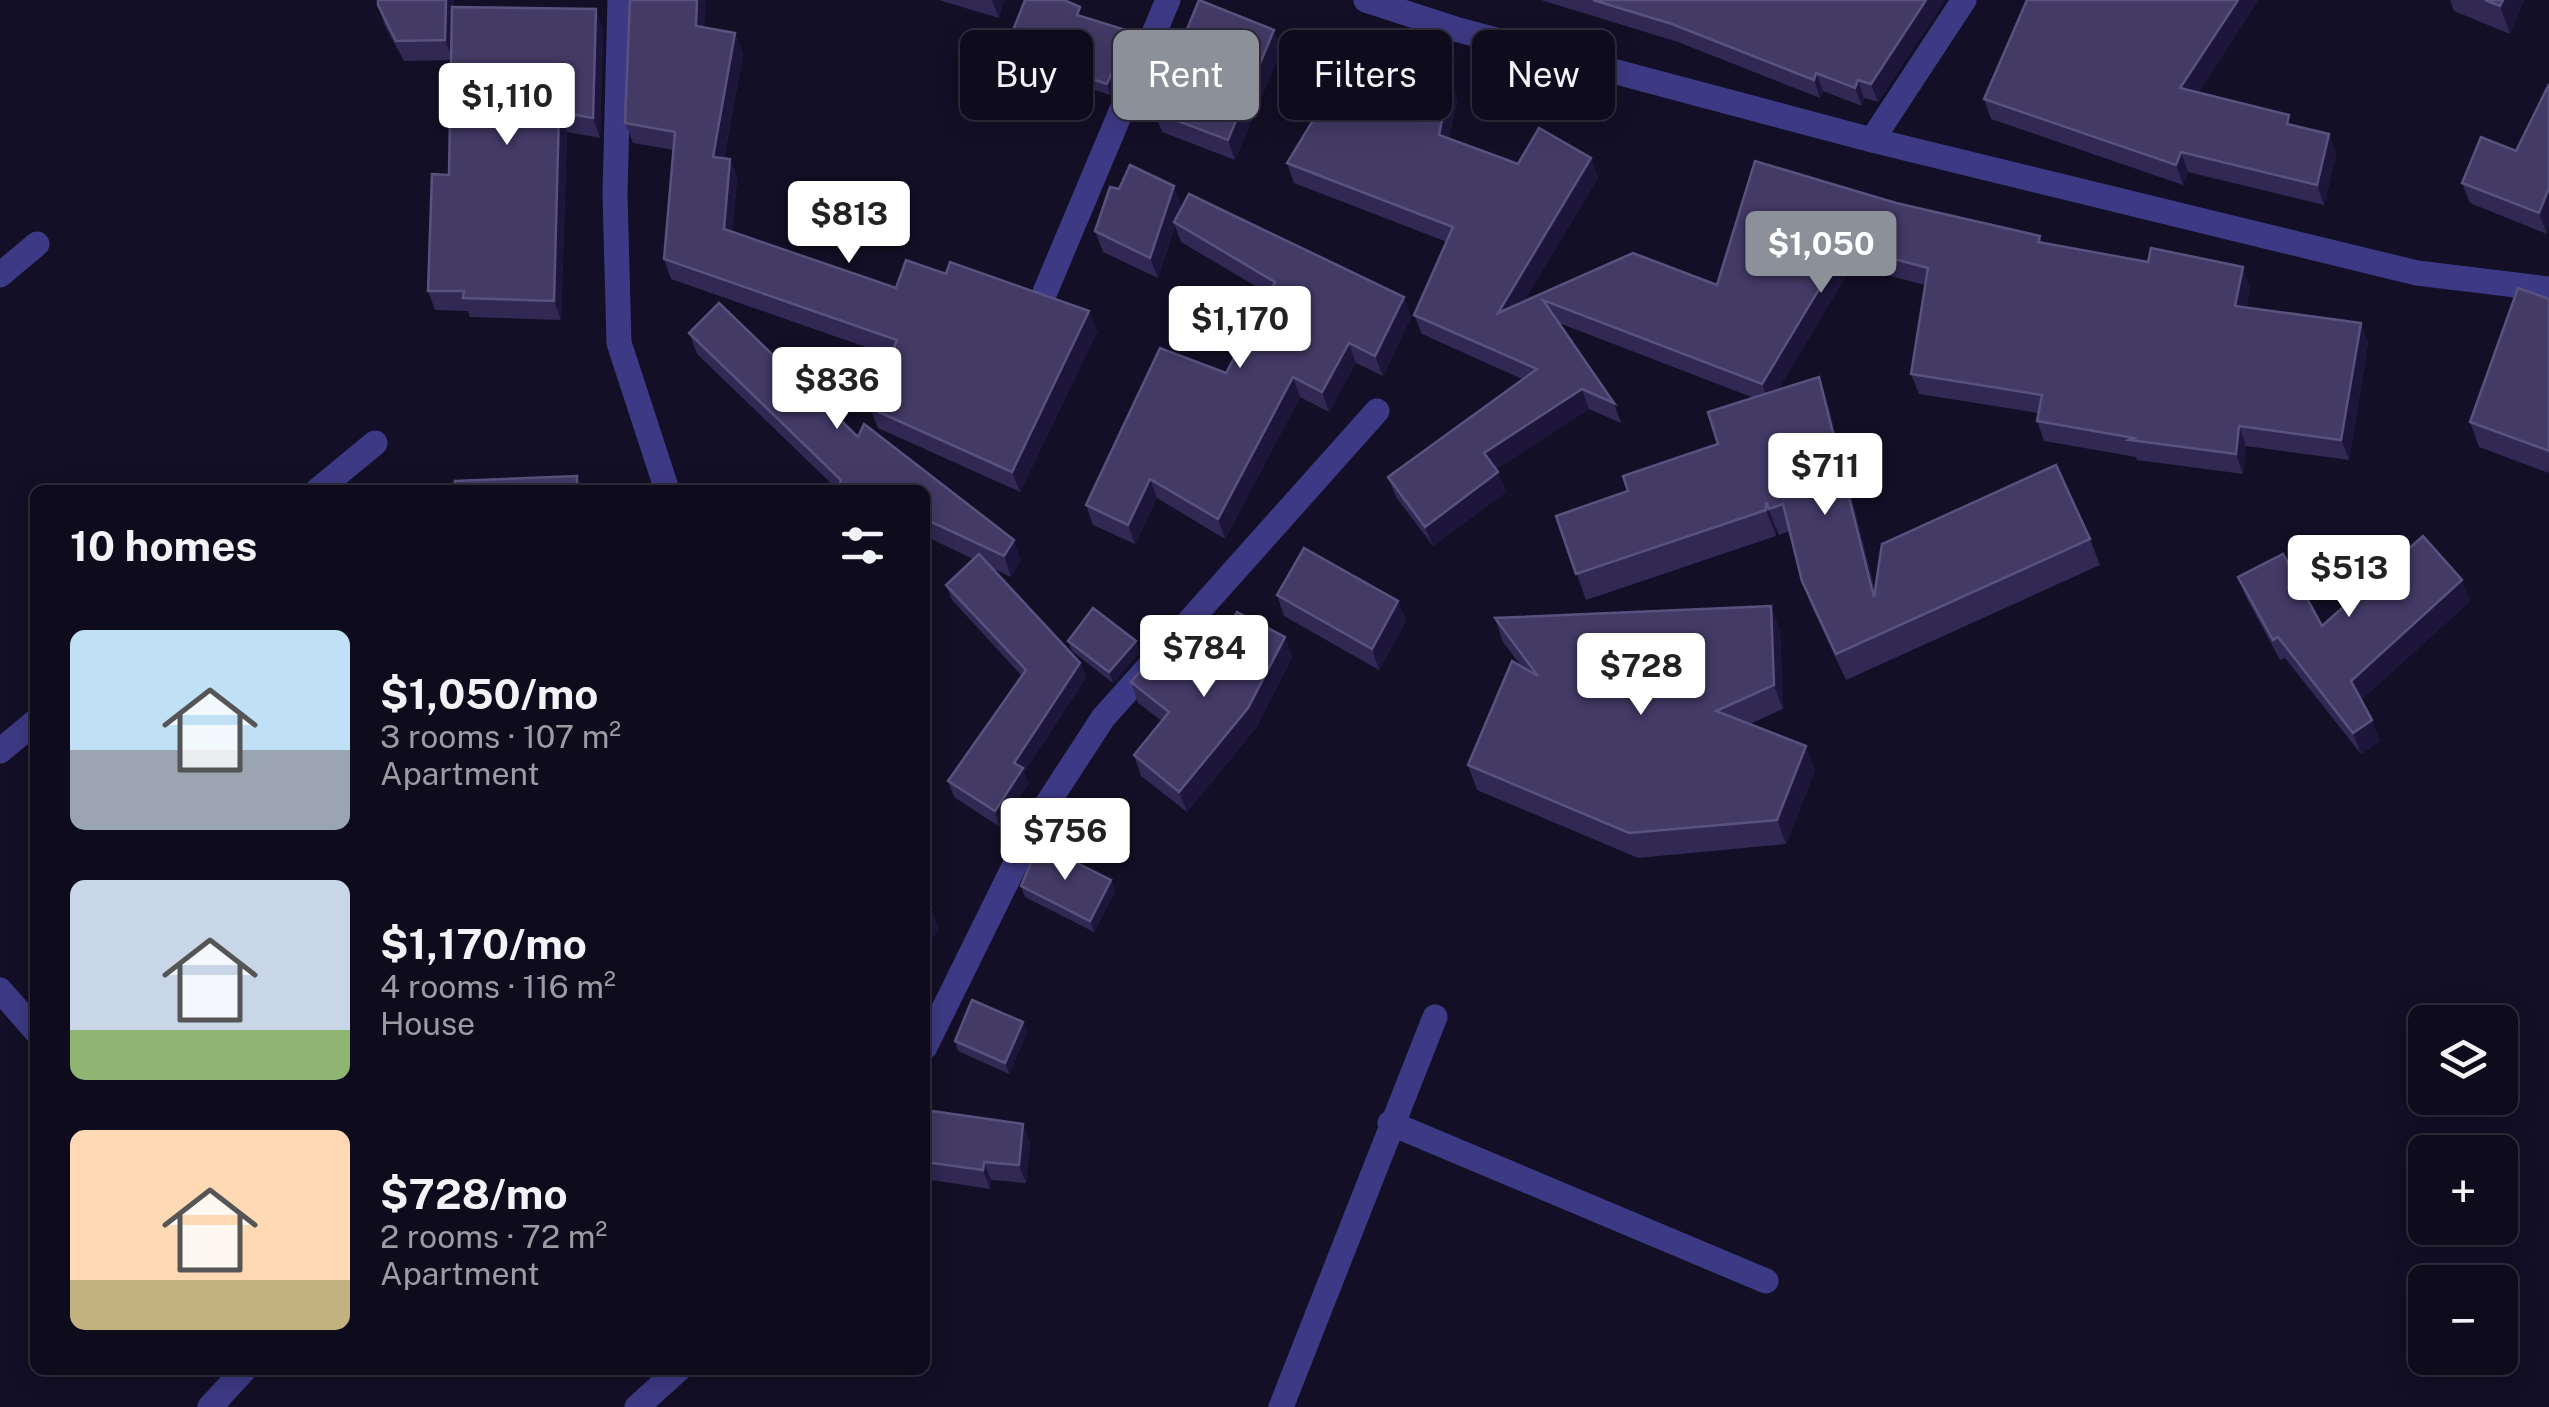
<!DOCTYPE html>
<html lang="en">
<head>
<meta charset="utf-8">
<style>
	:root { --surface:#0e0b1c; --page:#1c1929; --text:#f1f3f6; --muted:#9b9ba3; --line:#2e2b3b; --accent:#8c9099 }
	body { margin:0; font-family:"Public Sans",sans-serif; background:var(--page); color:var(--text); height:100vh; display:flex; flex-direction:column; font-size:38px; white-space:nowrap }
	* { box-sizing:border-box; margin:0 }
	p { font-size:32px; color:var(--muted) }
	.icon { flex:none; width:55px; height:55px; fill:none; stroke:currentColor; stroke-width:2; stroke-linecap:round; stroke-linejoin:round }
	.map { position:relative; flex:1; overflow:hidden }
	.sheet { position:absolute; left:30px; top:485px; width:900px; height:890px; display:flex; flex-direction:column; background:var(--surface); border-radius:15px; box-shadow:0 5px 25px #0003,0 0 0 2px var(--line) }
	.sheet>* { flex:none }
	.banner { position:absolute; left:960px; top:30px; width:950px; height:90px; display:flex; gap:20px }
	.buttons { position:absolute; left:2408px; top:1005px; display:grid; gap:20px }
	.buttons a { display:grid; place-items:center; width:110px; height:110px; border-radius:15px; background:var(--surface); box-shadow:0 5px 25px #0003,0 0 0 2px var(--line); font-size:50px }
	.price { position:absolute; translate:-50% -85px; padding:0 22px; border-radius:10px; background:#fff; color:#222; font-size:32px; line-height:65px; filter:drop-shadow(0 2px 5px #0008) }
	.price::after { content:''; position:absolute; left:50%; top:60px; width:30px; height:22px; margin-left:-15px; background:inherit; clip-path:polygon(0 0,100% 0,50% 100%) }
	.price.selected { background:var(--accent); color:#fff }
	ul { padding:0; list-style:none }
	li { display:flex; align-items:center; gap:30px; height:250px; padding:0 40px }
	li span { display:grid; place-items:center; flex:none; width:280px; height:200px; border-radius:15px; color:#555 }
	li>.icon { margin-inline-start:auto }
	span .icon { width:120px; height:120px; fill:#fffc; stroke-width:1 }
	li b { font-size:42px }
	h2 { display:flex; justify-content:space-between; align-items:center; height:120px; padding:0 40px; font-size:42px }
	.chip { padding:0 35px; border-radius:15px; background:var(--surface); box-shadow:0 5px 25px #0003,0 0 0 2px var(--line); font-size:35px; line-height:90px }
	.chip.selected { background:var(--accent); color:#fff }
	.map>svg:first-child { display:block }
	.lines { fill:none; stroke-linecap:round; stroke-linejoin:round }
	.minor { stroke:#3d3a85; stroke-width:25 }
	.wall { fill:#312854 }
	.shaded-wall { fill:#1d163a }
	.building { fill:#433a66; stroke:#5a527e; stroke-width:2.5 }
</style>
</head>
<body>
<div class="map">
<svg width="2549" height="1407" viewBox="0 0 2549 1407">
	<rect width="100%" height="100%" fill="#130f26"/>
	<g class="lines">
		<g class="minor">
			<polyline points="620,0 615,194 619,343 667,490"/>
			<polyline points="1366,0 1455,29 1872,140 2417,273 2549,289"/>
			<polyline points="1872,140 1964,0"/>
			<polyline points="0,275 37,244"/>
			<polyline points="1045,292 1168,0"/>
			<polyline points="318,490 375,443"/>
			<polyline points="0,751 35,722"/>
			<polyline points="0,990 35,1030"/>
			<polyline points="925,1047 1038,818 1103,718 1377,411"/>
			<polyline points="1390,1123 1766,1281"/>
			<polyline points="210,1407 244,1370"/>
			<polyline points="637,1407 678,1370"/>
			<polyline points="1281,1407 1435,1017"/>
		</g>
	</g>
	<g class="wall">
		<polygon points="939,0 1004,0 999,18"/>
		<polygon points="1541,0 1945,0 1878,102 1864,98 1862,106 1823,91 1820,98 1678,42"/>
		<polygon points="2258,0 2198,93 2292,125 2329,134 2336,154 2324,205 2188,172 2183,185 1991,119 1984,99"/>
		<polygon points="2450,0 2524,0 2510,34 2454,11"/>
		<polygon points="378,5 454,7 603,29 600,138 567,132 561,320 470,317 468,311 435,310 428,291 449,175 451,60 404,61 385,26"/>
		<polygon points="1084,17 1129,31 1133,42 1110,95 1025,67 1021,56 1022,52 1013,48 1010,38"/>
		<polygon points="704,28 735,33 743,54 724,158 730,159 737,179 732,232 896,288 946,274 1089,311 1097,332 1020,492 878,428 870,408 891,356 671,279 664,259 674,150 633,143 625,123"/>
		<polygon points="1274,30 1281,51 1235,160 1162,132 1154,112 1155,109 1141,105 1134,84 1183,39"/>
		<polygon points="1374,65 1450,81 1457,101 1449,139 1518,164 1591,158 1598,178 1524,301 1717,285 1896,203 2040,236 2042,243 2250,287 2246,308 2361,323 2368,343 2349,460 2246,446 2243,474 2137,460 2136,457 2044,441 2037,421 2038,413 1919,394 1911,374 1925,285 1852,266 1778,390 1828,404 1875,590 2090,539 2100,565 1846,680 1812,607 1802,581 1790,531 1779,535 1776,528 1776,536 1586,600 1556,516 1628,491 1718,444 1754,398 1559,323 1614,403 1621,423 1589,409 1496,469 1506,492 1433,546 1396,497 1388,477 1522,379 1422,334 1414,315 1447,242 1294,183 1287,163"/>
		<polygon points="2549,84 2547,234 2470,203 2462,183 2516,151"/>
		<polygon points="1182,207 1411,317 1383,376 1356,363 1329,412 1300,397 1225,539 1157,498 1135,544 1093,525 1086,505 1226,373 1269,294 1181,242 1175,226 1158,278 1103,252 1095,231"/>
		<polygon points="2549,299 2549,473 2479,447 2470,422"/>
		<polygon points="689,333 858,437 1021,560 1011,577 992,568 1080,663 1086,678 1024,772 1028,784 1000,827 954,797 948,781 1022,676 952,600 946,585 973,559 925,536 925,490 838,490 697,354"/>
		<polygon points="2238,577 2322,626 2470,601 2361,700 2380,741 2361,754 2285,658 2280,660 2246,597"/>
		<polygon points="1277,595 1398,601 1406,621 1379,670 1284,616"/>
		<polygon points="1495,618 1780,630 1783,709 1750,724 1815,770 1786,844 1638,858 1477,790 1468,765 1522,667 1503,642"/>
		<polygon points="1285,637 1292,657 1256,728 1187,812 1141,776 1134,755 1162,721 1138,703 1131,682 1200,683"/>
		<polygon points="1068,641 1136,641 1140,652 1113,683 1072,651"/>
		<polygon points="1111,880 1115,891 1094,932 1025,897 1021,886"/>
		<polygon points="1027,1032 1009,1074 958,1051 955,1041"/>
		<polygon points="925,1110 1023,1124 1030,1143 1026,1183 991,1180 990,1189 925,1179"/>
	</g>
	<g class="shaded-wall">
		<polygon points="446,0 454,0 453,60 445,40"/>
		<polygon points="697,0 706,0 703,46 696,26"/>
		<polygon points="992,0 1004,0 999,18"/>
		<polygon points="1926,0 1945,0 1878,102 1871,84"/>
		<polygon points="2238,0 2258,0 2188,108 2180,88"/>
		<polygon points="2503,0 2524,0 2510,34 2500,6"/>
		<polygon points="596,9 603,29 600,138 593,118"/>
		<polygon points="1274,30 1281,51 1235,160 1228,140"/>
		<polygon points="1129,31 1133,42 1110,95 1107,84"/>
		<polygon points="735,33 743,54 720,177 713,157"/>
		<polygon points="1816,73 1823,91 1820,98 1814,80"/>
		<polygon points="1858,80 1864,98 1862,106 1855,88"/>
		<polygon points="1450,81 1457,101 1446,155 1439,135"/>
		<polygon points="559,112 567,132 561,320 554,301"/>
		<polygon points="2329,134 2336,154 2324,205 2317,185"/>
		<polygon points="2181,152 2188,172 2183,185 2176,165"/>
		<polygon points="1591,158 1598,178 1505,333 1498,313"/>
		<polygon points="730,159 737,179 731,249 724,229"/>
		<polygon points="1174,186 1182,207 1174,222 1175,226 1158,278 1150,258"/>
		<polygon points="2549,188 2549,228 2547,234 2539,213"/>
		<polygon points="1845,246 1852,266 1770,404 1762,384"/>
		<polygon points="2243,267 2250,287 2242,326 2235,306"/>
		<polygon points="1404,297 1411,317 1383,376 1375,356"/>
		<polygon points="1089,311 1097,332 1020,492 1012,472"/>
		<polygon points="2361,323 2368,343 2349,460 2341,440"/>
		<polygon points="1349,343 1356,363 1329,412 1322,392"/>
		<polygon points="1293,377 1300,397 1225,539 1218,519"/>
		<polygon points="1819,377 1828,404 1883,624 1874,597"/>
		<polygon points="1582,389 1589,409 1491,473 1484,453"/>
		<polygon points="2239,426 2246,446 2243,474 2236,454"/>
		<polygon points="1498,472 1506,492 1433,546 1425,527"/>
		<polygon points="1150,479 1157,498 1135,544 1128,525"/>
		<polygon points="1766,502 1776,528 1776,536 1766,510"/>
		<polygon points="1014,540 1021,560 1011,577 1004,556"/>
		<polygon points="2462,580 2470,601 2359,702 2351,681"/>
		<polygon points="1398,601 1406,621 1379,670 1372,649"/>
		<polygon points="1771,606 1780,630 1783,709 1774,685"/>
		<polygon points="1285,637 1292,657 1256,728 1187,812 1179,792"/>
		<polygon points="1136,641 1140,652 1113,683 1109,672"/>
		<polygon points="1080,663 1086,678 1024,772 1028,784 1000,827 995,811 1014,763"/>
		<polygon points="2372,720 2380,741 2361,754 2353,733"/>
		<polygon points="1806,746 1815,770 1786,844 1777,820"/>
		<polygon points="1111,880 1115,891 1094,932 1090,921"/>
		<polygon points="931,908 939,929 925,950 925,918"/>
		<polygon points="1023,1022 1027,1032 1009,1074 1005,1063"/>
		<polygon points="1023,1124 1030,1143 1026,1183 1019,1165"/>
		<polygon points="984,1162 991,1180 990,1189 983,1170"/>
	</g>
	<g class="building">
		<polygon points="378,0 446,0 445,40 396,41 378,5"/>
		<polygon points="630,0 697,0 696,26 735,33 713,157 730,159 724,229 896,288 906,260 946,274 950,262 1089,311 1012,472 870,408 897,340 664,259 675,132 625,123"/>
		<polygon points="1025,0 1064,0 1080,7 1077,15 1129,31 1107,84 1021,56 1025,44 1010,38"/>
		<polygon points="1199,0 1274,30 1228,140 1154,112 1161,93 1134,84 1156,31 1183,39"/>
		<polygon points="1593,0 1926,0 1871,84 1858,80 1855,88 1816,73 1814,80 1672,24"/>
		<polygon points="2027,0 2238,0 2180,88 2289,115 2287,124 2329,134 2317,185 2181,152 2176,165 1984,99"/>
		<polygon points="2485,0 2503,0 2500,6"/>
		<polygon points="452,7 596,9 593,118 559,112 554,301 463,298 464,291 428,291 432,174 449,175"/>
		<polygon points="1354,53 1374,65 1450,81 1439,135 1518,164 1539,128 1591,158 1498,313 1633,253 1717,285 1755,161 1896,203 2040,236 2038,242 2148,262 2151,248 2243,267 2235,306 2361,323 2341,440 2239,426 2236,454 2129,440 2134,438 2037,421 2042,395 1911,374 1928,268 1845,246 1762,384 1543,300 1614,403 1582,389 1484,453 1498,472 1425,527 1388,477 1537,369 1414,315 1453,227 1287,163"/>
		<polygon points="2549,84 2549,188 2539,213 2462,183 2481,137 2516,151"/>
		<polygon points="1130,165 1174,186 1150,258 1095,231 1110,187 1119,189"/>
		<polygon points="1189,194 1404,297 1375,356 1349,343 1322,392 1293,377 1218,519 1150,479 1128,525 1086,505 1160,348 1226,373 1275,282 1174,222"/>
		<polygon points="2518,288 2549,299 2549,451 2470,422"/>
		<polygon points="719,303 858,437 864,424 1014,540 1004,556 925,519 925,490 838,490 841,480 689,333"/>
		<polygon points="1819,377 1874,597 1882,544 2056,465 2090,539 1836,654 1802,581 1783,504 1769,509 1766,502 1766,510 1576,574 1556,516 1628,491 1623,476 1718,444 1708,412"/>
		<polygon points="577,476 577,490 455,490 455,481"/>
		<polygon points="2423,536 2462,580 2351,681 2372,720 2353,733 2278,637 2273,640 2238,577 2283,554 2322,626"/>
		<polygon points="1304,548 1398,601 1372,649 1277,595"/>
		<polygon points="979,554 1080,663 1014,763 1023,768 995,811 948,781 1026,670 946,585"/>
		<polygon points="1771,606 1774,685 1716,711 1806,746 1777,820 1629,833 1468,765 1512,661 1538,676 1495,618"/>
		<polygon points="1093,608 1136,641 1109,672 1068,641"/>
		<polygon points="1237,612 1285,637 1248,708 1179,792 1134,755 1169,712 1131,682 1158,651 1200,683"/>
		<polygon points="1039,844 1111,880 1090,921 1021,886"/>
		<polygon points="925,904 931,908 925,918"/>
		<polygon points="972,1000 1023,1022 1005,1063 955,1041"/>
		<polygon points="925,1110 1023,1124 1019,1165 984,1162 983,1170 925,1162"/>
	</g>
</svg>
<div class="buttons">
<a><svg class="icon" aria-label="layers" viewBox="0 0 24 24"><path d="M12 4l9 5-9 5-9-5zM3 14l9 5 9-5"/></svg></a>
<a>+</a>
<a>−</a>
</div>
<b class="price" style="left:507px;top:148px">$1,110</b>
<b class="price" style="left:849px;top:266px">$813</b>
<b class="price selected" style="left:1821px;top:296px">$1,050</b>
<b class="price" style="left:1240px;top:371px">$1,170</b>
<b class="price" style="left:837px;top:432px">$836</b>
<b class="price" style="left:1825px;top:518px">$711</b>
<b class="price" style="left:2349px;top:620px">$513</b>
<b class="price" style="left:1204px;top:700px">$784</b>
<b class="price" style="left:1641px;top:718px">$728</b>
<b class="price" style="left:1065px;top:883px">$756</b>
<div class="banner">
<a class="chip">Buy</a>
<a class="chip selected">Rent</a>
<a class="chip">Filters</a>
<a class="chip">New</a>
</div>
<section class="sheet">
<h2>10 homes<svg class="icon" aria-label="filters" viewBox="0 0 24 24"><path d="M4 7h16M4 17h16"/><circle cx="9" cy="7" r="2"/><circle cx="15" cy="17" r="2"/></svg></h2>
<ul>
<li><span style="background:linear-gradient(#bfe0f5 60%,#9aa5b1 0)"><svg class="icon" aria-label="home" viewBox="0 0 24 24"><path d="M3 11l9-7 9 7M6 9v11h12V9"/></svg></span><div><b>$1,050/mo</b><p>3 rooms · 107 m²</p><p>Apartment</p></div></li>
<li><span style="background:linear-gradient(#c9d6e8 75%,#8fb573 0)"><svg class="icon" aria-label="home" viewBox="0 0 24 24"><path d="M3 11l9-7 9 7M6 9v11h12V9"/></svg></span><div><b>$1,170/mo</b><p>4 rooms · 116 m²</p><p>House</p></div></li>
<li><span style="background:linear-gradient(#ffd9b3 75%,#c2b280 0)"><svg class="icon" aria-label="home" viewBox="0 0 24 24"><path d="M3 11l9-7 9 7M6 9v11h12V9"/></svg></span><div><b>$728/mo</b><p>2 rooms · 72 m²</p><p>Apartment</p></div></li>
</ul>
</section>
</div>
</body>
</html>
